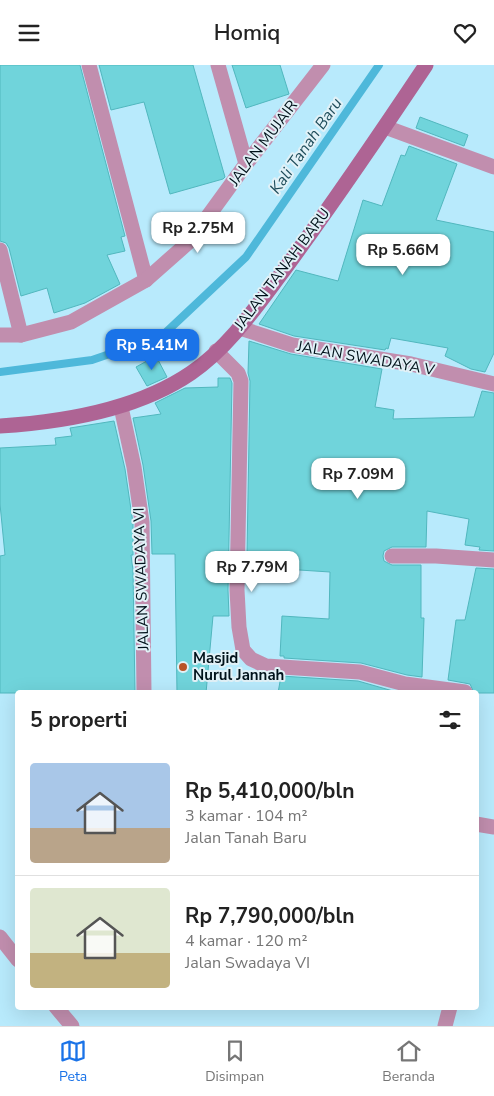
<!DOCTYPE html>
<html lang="id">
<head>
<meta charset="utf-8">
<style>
	:root { --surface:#fff; --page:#f6f6f6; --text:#222; --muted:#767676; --line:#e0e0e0; --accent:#1a73e8 }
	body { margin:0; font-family:"Nunito Sans",sans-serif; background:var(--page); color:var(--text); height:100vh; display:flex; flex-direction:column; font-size:19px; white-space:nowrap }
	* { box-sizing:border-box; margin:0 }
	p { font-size:16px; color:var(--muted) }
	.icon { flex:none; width:28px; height:28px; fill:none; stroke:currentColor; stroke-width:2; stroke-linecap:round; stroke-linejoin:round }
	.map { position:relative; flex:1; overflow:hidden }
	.drawer { position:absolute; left:15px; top:625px; width:464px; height:320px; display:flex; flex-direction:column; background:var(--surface); border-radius:5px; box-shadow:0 5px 20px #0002 }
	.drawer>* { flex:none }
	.price { position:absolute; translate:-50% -42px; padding:0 11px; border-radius:10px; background:#fff; color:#222; font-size:16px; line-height:32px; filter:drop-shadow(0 1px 2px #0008) }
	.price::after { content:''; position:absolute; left:50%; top:30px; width:15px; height:11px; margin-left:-8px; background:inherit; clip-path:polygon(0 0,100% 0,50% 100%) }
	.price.current { background:var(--accent); color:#fff }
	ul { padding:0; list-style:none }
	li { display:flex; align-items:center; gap:15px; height:125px; padding:0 15px }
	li+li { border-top:1px solid var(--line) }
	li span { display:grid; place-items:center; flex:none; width:140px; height:100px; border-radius:5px; color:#555 }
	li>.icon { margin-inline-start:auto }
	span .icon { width:60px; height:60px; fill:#fffc; stroke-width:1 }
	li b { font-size:21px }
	h2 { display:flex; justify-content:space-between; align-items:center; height:60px; padding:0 15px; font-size:21px }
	header { display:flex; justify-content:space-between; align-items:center; height:65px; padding:0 15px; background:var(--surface); font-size:22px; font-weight:600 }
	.menu { display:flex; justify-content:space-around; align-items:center; height:70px; border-top:1px solid var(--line); background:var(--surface); font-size:14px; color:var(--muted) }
	.menu a { display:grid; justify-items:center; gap:2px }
	.menu .current { color:var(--accent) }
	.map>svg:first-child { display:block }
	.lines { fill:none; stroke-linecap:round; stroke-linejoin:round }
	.stream { stroke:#4eb8da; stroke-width:8 }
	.building { fill:#70d4db; stroke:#51b7be }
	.street { stroke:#c18eae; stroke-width:15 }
	.secondary { stroke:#ae6494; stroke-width:15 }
	.poi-dot { fill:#b95327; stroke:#e1f1f7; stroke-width:2 }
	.labels { text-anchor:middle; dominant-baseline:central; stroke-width:4; stroke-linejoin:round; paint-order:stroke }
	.street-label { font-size:15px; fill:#00121a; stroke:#e1f1f7 }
	.poi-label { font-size:15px; font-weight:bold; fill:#00121a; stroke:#e1f1f7; text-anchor:start }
	.water-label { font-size:16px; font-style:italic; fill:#1f4d5b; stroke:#e1f1f7 }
</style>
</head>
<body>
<header><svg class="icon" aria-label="menu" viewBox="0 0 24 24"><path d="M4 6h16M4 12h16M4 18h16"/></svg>Homiq<svg class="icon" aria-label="heart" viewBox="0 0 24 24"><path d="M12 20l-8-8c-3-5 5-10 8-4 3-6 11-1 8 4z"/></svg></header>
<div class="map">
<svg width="494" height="961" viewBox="0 0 494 961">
	<rect width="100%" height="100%" fill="#b8eafc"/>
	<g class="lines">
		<polyline class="stream" points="0,307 92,295 162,271 246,192 379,0"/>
	</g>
	<g class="building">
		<polygon points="0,0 80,0 125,171 121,172 125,186 107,190 120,219 85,238 54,248 47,223 21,231 9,183 6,178 0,176"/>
		<polygon points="99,0 193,0 225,112 223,114 170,129 144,37 111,45"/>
		<polygon points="232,0 280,0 289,29 246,43"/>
		<polygon points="420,52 468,70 464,81 416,63"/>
		<polygon points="409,81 457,99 436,155 494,167 494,288 485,307 471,304 445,291 448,283 391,273 388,284 386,283 385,285 294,271 259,259 296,205 338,216 363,135 382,141 401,90 405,91"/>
		<polygon points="249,276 291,289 382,304 375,342 394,345 393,354 474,352 482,326 494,328 494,486 479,485 480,482 465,480 469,454 427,446 426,482 392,482 384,486 383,491 384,496 392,500 421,500 421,553 424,553 422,612 407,610 361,598 284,593 284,591 280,591 282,551 329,554 330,507 284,504 285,488 247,490 250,316 248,308"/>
		<polygon points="156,291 167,312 147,321 136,302"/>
		<polygon points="218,313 230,313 232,318 228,525 229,551 213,551 206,628 177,628 175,489 152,489 151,456 143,400 133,353 161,349 155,338 185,323 218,322"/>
		<polygon points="114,356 125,404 133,458 133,490 131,490 133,505 135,628 0,628 0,491 5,490 0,439 0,383 56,380 55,373 72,371 70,363"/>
		<polygon points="476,503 494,504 494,628 474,628 470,619 448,615 456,555 465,555"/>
		<polygon points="281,611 358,616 400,628 278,628"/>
	</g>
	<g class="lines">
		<g class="street">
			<polyline points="89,0 146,215"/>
			<polyline points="218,0 246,99"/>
			<polyline points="385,62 494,102"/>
			<polyline points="0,185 21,270"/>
			<polyline points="240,263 292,280 411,299 494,319"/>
			<polyline points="0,270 21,270 71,257 146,215 190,176 246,99 323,0"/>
			<polyline points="216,286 238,308 241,316 237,525 239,562 243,585 251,594 266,601 360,607 405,619 465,627"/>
			<polyline points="121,342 134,402 142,457 144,628"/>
			<polyline points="392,491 436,491 494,495"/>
			<polyline points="476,759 494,762"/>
			<polyline points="0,872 18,895"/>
			<polyline points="56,942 72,961"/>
			<polyline points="445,961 450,942"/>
		</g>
		<path class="secondary" d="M0 361C64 357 137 345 191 308 229 282 256 242 284 205 333 138 380 69 426 0"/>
	</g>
	<circle class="poi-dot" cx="183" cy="602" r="5"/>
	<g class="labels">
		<g class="street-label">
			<text transform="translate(263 78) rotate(-53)">JALAN MUJAIR</text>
			<text transform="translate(282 204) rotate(-53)">JALAN TANAH BARU</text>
			<text transform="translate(366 293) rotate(10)">JALAN SWADAYA V</text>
			<text transform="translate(141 514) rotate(-92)">JALAN SWADAYA VI</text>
		</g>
		<g class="poi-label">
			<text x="193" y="593">Masjid<tspan x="193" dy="17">Nurul Jannah</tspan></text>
		</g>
		<g class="water-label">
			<text transform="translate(306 81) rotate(-55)">Kali Tanah Baru</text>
		</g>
	</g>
</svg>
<b class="price" style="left:198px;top:189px">Rp 2.75M</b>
<b class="price" style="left:403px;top:211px">Rp 5.66M</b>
<b class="price current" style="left:152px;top:306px">Rp 5.41M</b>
<b class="price" style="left:358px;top:435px">Rp 7.09M</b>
<b class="price" style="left:252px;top:528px">Rp 7.79M</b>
<section class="drawer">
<h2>5 properti<svg class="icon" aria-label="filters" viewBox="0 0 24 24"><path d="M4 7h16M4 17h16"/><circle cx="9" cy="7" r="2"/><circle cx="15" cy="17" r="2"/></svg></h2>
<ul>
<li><span style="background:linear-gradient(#a9c7e8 65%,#b9a48a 0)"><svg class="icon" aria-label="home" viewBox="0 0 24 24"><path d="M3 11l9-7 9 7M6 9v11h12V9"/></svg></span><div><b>Rp 5,410,000/bln</b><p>3 kamar · 104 m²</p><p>Jalan Tanah Baru</p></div></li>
<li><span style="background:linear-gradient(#dfe7d0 65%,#c2b280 0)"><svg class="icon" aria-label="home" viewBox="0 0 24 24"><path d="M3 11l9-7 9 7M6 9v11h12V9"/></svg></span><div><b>Rp 7,790,000/bln</b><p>4 kamar · 120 m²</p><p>Jalan Swadaya VI</p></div></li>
</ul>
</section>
</div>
<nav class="menu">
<a class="current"><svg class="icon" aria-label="map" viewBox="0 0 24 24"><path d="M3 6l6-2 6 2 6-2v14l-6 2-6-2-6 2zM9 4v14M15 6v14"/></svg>Peta</a>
<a><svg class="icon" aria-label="saved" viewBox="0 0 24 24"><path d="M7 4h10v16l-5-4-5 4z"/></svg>Disimpan</a>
<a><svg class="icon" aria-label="home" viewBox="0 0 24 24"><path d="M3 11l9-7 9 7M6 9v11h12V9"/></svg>Beranda</a>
</nav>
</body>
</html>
